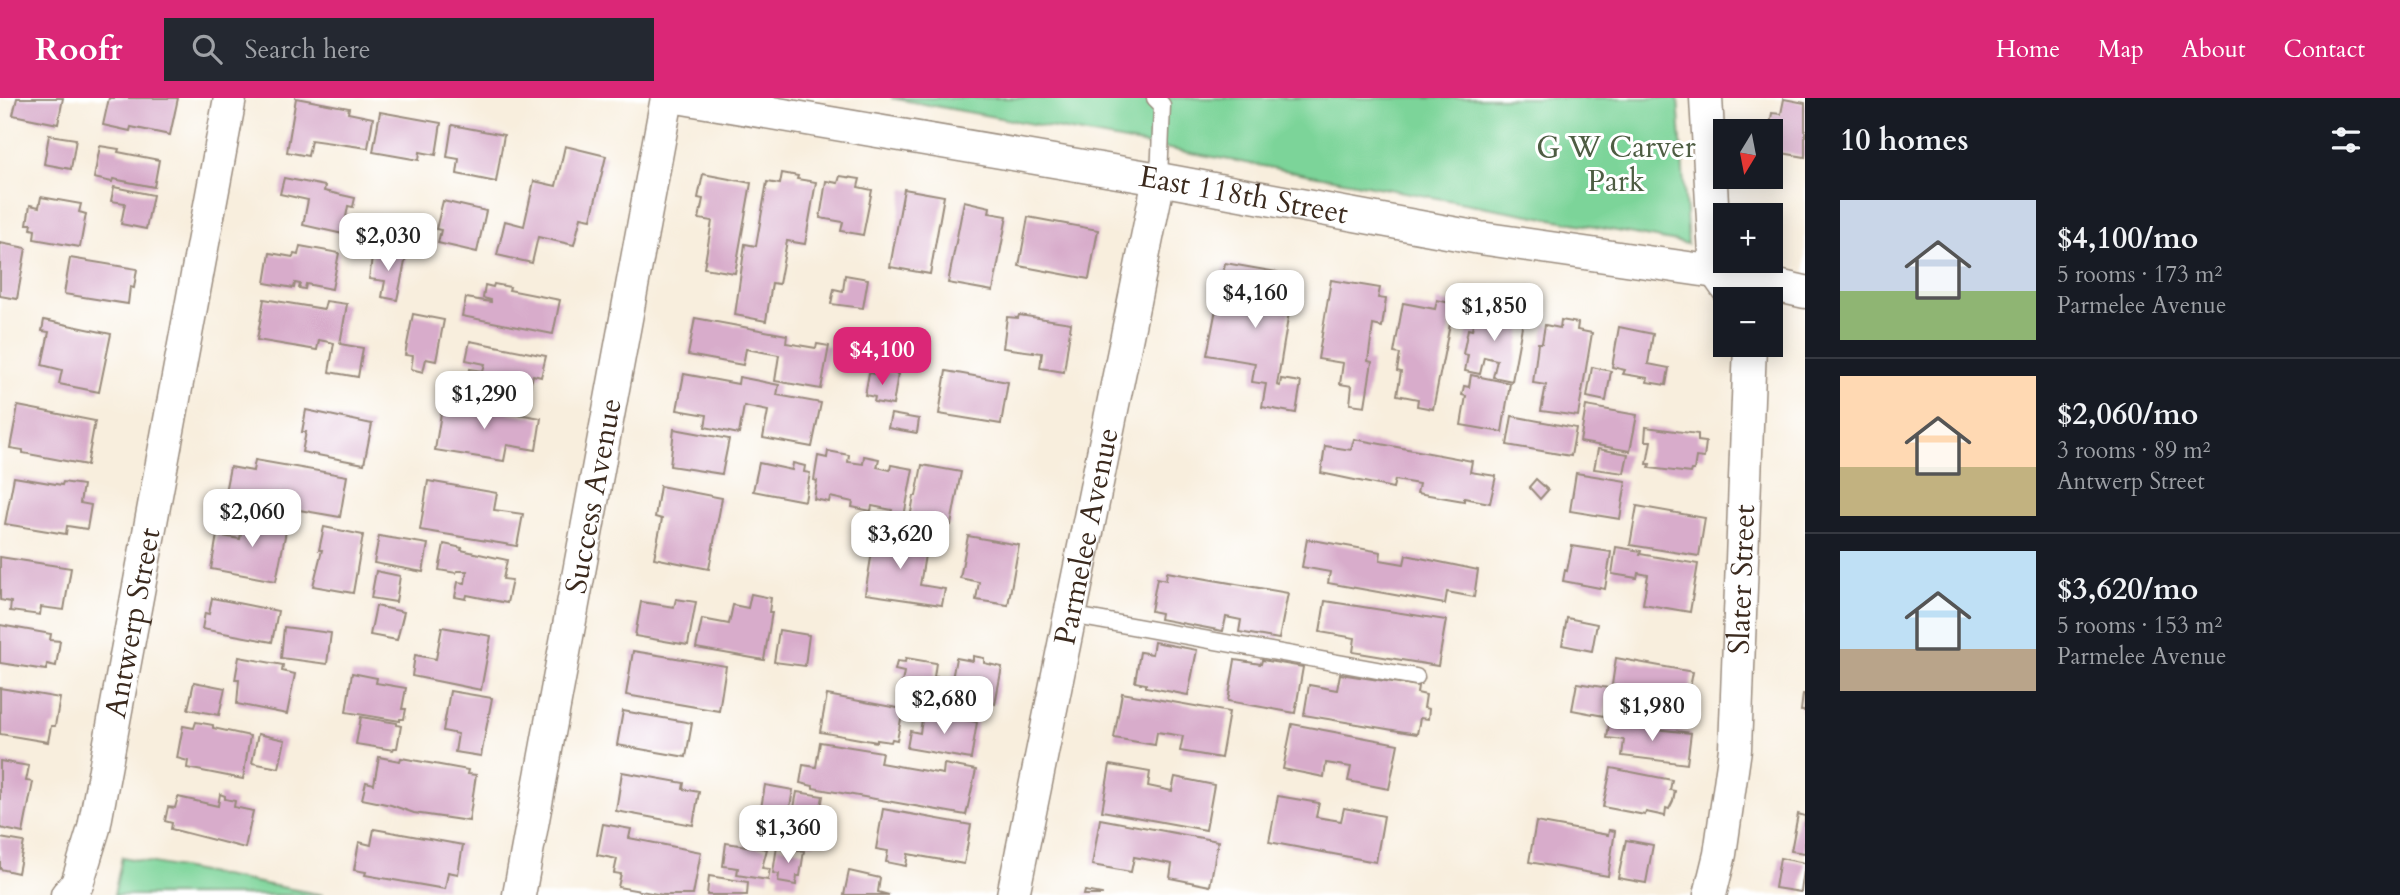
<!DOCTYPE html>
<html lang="en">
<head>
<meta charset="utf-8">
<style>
	:root { --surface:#171b24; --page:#242831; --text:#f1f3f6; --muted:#9ea1a6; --line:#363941; --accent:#db2777 }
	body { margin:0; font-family:Cardo,serif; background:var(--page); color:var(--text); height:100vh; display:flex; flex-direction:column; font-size:26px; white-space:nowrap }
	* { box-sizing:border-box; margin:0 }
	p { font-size:23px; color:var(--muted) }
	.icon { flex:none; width:38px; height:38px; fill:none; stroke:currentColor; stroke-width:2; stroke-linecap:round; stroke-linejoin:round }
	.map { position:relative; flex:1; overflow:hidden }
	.panel { display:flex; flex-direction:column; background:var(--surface); width:595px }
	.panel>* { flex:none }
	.needle { width:46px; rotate:190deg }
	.controls { position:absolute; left:1713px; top:21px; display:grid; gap:14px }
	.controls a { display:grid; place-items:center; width:70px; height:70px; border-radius:0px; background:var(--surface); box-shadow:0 4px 18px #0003; font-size:35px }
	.price { position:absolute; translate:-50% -60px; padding:0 16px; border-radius:14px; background:#fff; color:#222; font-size:23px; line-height:46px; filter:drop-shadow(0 2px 4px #0008) }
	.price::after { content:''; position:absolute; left:50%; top:42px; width:21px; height:16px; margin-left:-10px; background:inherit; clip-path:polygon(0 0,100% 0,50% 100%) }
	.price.active { background:var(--accent); color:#fff }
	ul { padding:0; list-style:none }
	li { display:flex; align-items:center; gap:21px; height:175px; padding:0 35px }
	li+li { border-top:2px solid var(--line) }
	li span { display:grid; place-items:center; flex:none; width:196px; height:140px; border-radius:0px; color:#555 }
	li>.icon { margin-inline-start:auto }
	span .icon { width:84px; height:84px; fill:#fffc; stroke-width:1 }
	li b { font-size:30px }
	h2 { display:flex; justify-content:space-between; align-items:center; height:84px; padding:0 35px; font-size:30px }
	header { display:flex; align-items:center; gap:42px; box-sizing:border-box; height:98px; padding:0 35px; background:var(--accent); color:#fff }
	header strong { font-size:33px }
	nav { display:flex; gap:38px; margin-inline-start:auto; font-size:24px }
	.search { width:490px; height:63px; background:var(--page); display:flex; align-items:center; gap:18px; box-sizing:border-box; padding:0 24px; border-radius:0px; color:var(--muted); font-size:26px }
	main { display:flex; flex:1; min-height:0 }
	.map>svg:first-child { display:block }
	.green { fill:#7bd499; stroke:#5b7f5c; stroke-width:2 }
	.building { fill:#d8accb }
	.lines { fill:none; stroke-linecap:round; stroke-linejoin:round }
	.service-casing { stroke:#9a8c7e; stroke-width:19 }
	.minor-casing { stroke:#9a8c7e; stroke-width:35 }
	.service { stroke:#fff; stroke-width:16 }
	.minor { stroke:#fff; stroke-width:32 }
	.labels { text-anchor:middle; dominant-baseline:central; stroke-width:6; stroke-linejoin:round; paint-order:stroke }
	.park-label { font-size:30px; fill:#4e5d43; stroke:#fff }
	.street-label { font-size:30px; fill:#3b2a1e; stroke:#fff }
</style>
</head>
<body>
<header>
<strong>Roofr</strong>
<div class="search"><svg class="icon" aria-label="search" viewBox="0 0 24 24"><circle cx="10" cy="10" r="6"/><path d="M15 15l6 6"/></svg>Search here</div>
<nav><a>Home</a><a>Map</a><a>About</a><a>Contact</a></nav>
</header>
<main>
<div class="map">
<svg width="1805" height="797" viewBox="0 0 1805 797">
	<rect width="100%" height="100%" fill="#fff"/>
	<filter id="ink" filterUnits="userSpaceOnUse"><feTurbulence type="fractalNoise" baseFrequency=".0143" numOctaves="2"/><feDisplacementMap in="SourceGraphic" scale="14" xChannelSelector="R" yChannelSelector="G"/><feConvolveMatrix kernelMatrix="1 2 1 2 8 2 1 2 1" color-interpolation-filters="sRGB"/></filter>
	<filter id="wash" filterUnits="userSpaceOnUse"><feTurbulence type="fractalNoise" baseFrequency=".00686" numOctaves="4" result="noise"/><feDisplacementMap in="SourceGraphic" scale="28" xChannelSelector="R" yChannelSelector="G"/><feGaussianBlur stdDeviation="1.57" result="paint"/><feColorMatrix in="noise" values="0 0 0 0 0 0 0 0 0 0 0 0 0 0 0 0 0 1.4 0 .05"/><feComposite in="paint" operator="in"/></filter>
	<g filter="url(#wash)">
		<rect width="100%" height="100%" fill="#f8eedd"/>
		<g class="green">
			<polygon points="891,0 1678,0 1688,146"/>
			<polygon points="122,759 323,797 114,797"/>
		</g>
		<g id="blocks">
			<g class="building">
				<polygon points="17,0 63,0 58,26 13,17"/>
				<polygon points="109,0 178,0 170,37 131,29 130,33 103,27"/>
				<polygon points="296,0 349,10 348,15 373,20 368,50 311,42 308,58 287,54"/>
				<polygon points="1784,1 1805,5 1805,59 1776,54 1779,42 1772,40 1773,37 1769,33 1772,15 1781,16"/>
				<polygon points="380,14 441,25 436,57 420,54 419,62 373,54"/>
				<polygon points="452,27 504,37 496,84 457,76 459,61 447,59"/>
				<polygon points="49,37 76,41 71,71 44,66"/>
				<polygon points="100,48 119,51 118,54 159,62 154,89 113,81 112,84 94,80"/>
				<polygon points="565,48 606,58 591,121 581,119 574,147 538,139 532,165 497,157 505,123 524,128 534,83 556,88"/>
				<polygon points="782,75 798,78 797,81 816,84 805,146 787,143 779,186 772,185 766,223 735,217 745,146 756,148 767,84 780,86"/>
				<polygon points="703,76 751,85 735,175 704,170 712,123 699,121 703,101 698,100"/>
				<polygon points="840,78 860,81 858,89 872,92 863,137 841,133 843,124 820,120 826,83 838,85"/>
				<polygon points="284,80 325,88 324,93 355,100 353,109 348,108 343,136 303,127 308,102 280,96"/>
				<polygon points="114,89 153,97 146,131 121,126 125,105 111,103"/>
				<polygon points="904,91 944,98 930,176 890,169"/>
				<polygon points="41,99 81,106 79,114 86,116 80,149 34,141 35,132 31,131 32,126 27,126 30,107 39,109"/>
				<polygon points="443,103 486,113 477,154 438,145 441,132 436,131"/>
				<polygon points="964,103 990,109 989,115 1007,118 993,193 948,185"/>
				<polygon points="1028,119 1098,132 1089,181 1019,168"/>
				<polygon points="0,145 26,150 17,201 0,198"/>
				<polygon points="300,148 339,155 332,191 306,186 305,191 299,190 300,186 295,185 294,190 265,185 270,155 293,159 294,156 298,157"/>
				<polygon points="373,153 406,159 397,202 382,199 385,183 369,181"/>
				<polygon points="70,160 137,171 134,190 130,189 128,206 64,196"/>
				<polygon points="1225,165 1277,174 1275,186 1293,190 1277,287 1280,288 1281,281 1301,284 1296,315 1262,309 1266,286 1252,284 1255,265 1207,257"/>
				<polygon points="845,177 868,181 863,210 831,206 834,191 843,193"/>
				<polygon points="1331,182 1380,190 1378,200 1386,201 1382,229 1373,227 1368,263 1372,264 1365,308 1350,306 1352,288 1340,286 1343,265 1318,261"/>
				<polygon points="494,186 510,189 509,192 560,202 553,236 462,218 466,200 491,204 491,202 483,200 485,187 493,189"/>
				<polygon points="264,201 324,211 326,203 347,206 340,246 363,250 358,279 329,274 334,245 319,242 317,252 257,242"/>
				<polygon points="1437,202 1454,206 1433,311 1417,308 1418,301 1397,297 1401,274 1397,273 1400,256 1394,255 1403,205 1435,211"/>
				<polygon points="1492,209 1509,213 1508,220 1523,223 1512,283 1493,279 1497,262 1484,259 1480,276 1465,273 1468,257 1463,256 1468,231 1472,232 1475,215 1490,217"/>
				<polygon points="413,216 444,222 436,263 426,261 423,274 411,271 413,258 405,257"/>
				<polygon points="1019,217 1071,225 1064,274 1040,270 1042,255 1003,250 1007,219 1018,220"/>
				<polygon points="695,220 787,237 786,245 816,250 817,246 829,248 821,291 775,283 779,257 746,251 743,267 688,257"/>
				<polygon points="44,222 111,236 99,294 59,286 62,272 42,267 49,234 42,233"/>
				<polygon points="1561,222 1578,225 1577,232 1592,235 1578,318 1541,313 1546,287 1533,285 1538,245 1542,245 1545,227 1560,230"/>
				<polygon points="1619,229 1653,236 1648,266 1669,270 1666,287 1647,284 1648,280 1623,276 1625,272 1612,269"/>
				<polygon points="470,243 546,258 541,279 533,277 529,295 519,293 517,301 466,292 470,271 483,273 485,266 466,262"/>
				<polygon points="1592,269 1611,273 1606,303 1587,299"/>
				<polygon points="881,273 898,276 893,307 874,304 875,299 865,297 869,275 880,277"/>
				<polygon points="946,273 1008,284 1001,326 939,316"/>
				<polygon points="684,276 738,286 739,279 779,287 777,297 821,305 812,349 763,340 768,313 744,308 739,336 705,329 707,317 677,312"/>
				<polygon points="1471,277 1510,285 1502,334 1461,327 1466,298 1462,297 1464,288 1469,289"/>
				<polygon points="443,303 541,320 536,352 507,347 504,363 435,352"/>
				<polygon points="18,308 95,323 87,367 23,355 23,352 10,350"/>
				<polygon points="1586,308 1637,317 1630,353 1580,344"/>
				<polygon points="306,312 372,326 364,366 302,354 306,334 302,334"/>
				<polygon points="891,316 919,321 917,335 888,330"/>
				<polygon points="1512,318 1576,330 1571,358 1507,347"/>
				<polygon points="1646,329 1698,336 1698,343 1706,344 1704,360 1696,359 1694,372 1691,372 1690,375 1649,370 1650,366 1647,366 1651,343 1645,343"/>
				<polygon points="674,331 729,341 722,376 670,368"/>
				<polygon points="1354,341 1472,363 1470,374 1496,378 1490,405 1464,400 1464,403 1417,395 1419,386 1395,382 1393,390 1321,375 1325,348 1351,352"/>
				<polygon points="1598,351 1628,356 1624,375 1594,371"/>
				<polygon points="828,353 849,357 848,364 863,366 864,358 879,361 877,369 890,372 891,367 913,371 904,418 891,415 892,412 872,408 871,413 852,409 853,404 830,399 829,404 814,401 817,383 814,382 818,358 827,360"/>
				<polygon points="255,362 347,378 340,419 224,399 230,369 253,373"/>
				<polygon points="759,365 792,372 793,365 805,368 804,374 810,375 805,403 753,393"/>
				<polygon points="922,367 961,374 951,427 910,420 914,398 916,398"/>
				<polygon points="1576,375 1626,383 1620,421 1570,413"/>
				<polygon points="14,379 62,387 63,384 83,387 80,405 91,407 87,431 67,428 66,436 5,426"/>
				<polygon points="1536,381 1548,392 1540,401 1529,389"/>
				<polygon points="428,383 497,395 494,412 523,416 517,448 420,432"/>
				<polygon points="660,388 722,400 709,471 654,460 662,421 655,419"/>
				<polygon points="1637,408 1705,420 1699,458 1630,447"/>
				<polygon points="245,415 288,423 276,483 211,471 217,437 240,441"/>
				<polygon points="324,429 363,437 353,495 313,488 322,452 319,452"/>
				<polygon points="875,436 927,445 920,487 945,491 942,507 865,496"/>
				<polygon points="379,438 428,446 423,474 374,465"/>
				<polygon points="968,438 1019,447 1008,507 976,502 979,484 960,480"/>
				<polygon points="1307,441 1381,454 1380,462 1404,466 1406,457 1478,472 1474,499 1447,494 1445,506 1328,485 1330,474 1302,469"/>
				<polygon points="444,446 462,450 461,452 507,462 503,481 512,482 507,505 467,497 466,501 455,499 458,484 465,485 467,473 457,473 456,475 439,472"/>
				<polygon points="1572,448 1611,454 1605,491 1563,483 1565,472 1567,473"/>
				<polygon points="1616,449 1641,453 1640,456 1698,466 1690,514 1643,506 1648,477 1638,475 1637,480 1612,476"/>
				<polygon points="0,459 71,470 64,512 41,509 40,517 10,513 11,504 0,502"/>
				<polygon points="376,473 400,478 396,504 371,500"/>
				<polygon points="1167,474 1288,495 1279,541 1239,534 1241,522 1226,519 1223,533 1160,521 1161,515 1151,513 1157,480 1166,482"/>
				<polygon points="751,496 771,500 769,514 772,514 764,562 696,550 702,521 729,526 733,507 748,510"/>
				<polygon points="212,500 278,513 272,544 202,531 205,515 209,516"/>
				<polygon points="676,501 696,504 688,547 635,538 641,504 674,509"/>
				<polygon points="1325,503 1446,522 1438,568 1353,554 1355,540 1320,534"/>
				<polygon points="376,508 404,514 397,542 370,537"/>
				<polygon points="1567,520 1597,526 1592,553 1562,547"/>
				<polygon points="0,527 51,536 50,542 60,543 56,568 47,566 46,572 0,565"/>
				<polygon points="284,529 331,535 327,566 281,560"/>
				<polygon points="442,529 491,538 481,592 412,578 415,557 436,561"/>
				<polygon points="779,532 809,537 805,568 774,564"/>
				<polygon points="1154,544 1197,552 1188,597 1146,589 1146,586 1135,584 1140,554 1152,556"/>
				<polygon points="633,553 726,568 719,613 626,597"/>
				<polygon points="973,558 984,560 984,565 1002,569 995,606 949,597 956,560 973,563"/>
				<polygon points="239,559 283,567 282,573 295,576 287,616 237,606 239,582 235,582"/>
				<polygon points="906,560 936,565 934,579 939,579 937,587 932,586 931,595 901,590 904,574 895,572 897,563 905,564"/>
				<polygon points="1616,560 1693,574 1688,600 1612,587"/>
				<polygon points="1235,562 1261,566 1262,562 1303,569 1295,615 1228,603"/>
				<polygon points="352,575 377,580 376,585 406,590 402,611 406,611 404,621 400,621 400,623 346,614"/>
				<polygon points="1340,576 1418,588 1417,595 1426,597 1424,610 1429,611 1428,621 1420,620 1417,636 1304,617 1309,587 1337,592"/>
				<polygon points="194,584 225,590 219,617 188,611"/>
				<polygon points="1577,585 1609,590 1604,618 1572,612"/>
				<polygon points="0,590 60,600 55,628 51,628 48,644 0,636"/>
				<polygon points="450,593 492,600 481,658 455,654 458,636 443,633"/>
				<polygon points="1122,595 1229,614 1221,660 1180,653 1183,638 1157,634 1155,647 1114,640"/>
				<polygon points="1803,596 1805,596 1805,613 1801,613"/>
				<polygon points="827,597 903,611 897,642 892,641 891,644 877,642 877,644 820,634"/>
				<polygon points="623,613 692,625 686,659 617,647"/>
				<polygon points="923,615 977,624 971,661 907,650 910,633 920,635"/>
				<polygon points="361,619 397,625 397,627 401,628 397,650 394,650 393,652 356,646"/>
				<polygon points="196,624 213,627 213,630 250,638 243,681 187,670 188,663 177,660 183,628 194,630"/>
				<polygon points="1292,626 1398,646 1389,691 1348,683 1351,669 1326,665 1324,679 1283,671"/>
				<polygon points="1609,626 1691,635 1687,666 1622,658 1624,642 1607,640"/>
				<polygon points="258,636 285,642 279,670 252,665"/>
				<polygon points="820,644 882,654 880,665 943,676 944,666 976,672 966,717 813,690 813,688 800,685 803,667 816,669"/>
				<polygon points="379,659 400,663 401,660 468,672 467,676 476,677 469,723 414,715 391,707 362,701 366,684 374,686"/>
				<polygon points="0,663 29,668 26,683 33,684 23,735 0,730"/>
				<polygon points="1110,667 1150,674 1148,688 1172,693 1175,679 1214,687 1206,732 1102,713"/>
				<polygon points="1611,670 1672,682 1670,692 1675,693 1673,703 1669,711 1666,710 1665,718 1646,714 1645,717 1603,709"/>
				<polygon points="622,674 684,685 683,691 699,694 693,727 616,713"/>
				<polygon points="765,687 793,692 784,742 752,736 756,715 760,716"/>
				<polygon points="797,694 823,698 814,746 788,741"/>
				<polygon points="220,696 225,698 225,701 235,703 234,709 253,713 245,750 171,731 172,725 165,723 168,709 175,710 178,699 218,708"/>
				<polygon points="1278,698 1319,705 1316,719 1341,723 1344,710 1384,718 1376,764 1269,744"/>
				<polygon points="883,711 971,727 964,766 908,756 906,768 886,764 888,753 876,751"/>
				<polygon points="1798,716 1805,718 1805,755 1791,753"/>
				<polygon points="1100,721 1218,743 1210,788 1170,780 1172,766 1134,759 1131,774 1092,767"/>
				<polygon points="1536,724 1608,737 1609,732 1615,733 1608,778 1529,764"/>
				<polygon points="603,726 631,731 629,740 701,754 693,797 663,797 618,789 621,776 614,775 617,761 597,757"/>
				<polygon points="374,731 463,747 458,776 448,774 445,791 365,777 366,774 354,772 359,744 371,747"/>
				<polygon points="0,740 24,744 18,775 0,771"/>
				<polygon points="1626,742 1653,747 1646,785 1618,780"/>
				<polygon points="726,745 767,751 762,770 770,771 768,782 737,777 738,770 723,768"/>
				<polygon points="777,748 804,753 800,778 797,778 796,787 778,784 779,776 773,775"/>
				<polygon points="1780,760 1805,765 1801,794 1775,790"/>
				<polygon points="849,773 880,780 878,794 889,797 844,797"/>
				<polygon points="709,778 748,784 747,797 707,797"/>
				<polygon points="1085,793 1102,796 1102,797 1084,797"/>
			</g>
		</g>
	</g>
	<g filter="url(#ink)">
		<use href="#blocks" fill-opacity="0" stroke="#9a8c7e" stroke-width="2"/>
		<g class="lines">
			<g class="service-casing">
				<g id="service">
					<polyline points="1155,0 1162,7 1159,81"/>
					<polyline points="1070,517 1416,579"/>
				</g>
			</g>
			<g class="minor-casing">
				<g id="minor">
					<path id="s1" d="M683 0 1159 81 1480 140 1716 174 1805 194"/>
					<polyline points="1706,0 1716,174 1735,201"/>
					<path id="s2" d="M67 797 77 786 94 730 230 0"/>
					<path id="s3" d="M519 797 667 0"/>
					<path id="s4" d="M1013 797 1159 81"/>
					<path id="s5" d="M1710 797 1720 756 1735 651 1750 247"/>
				</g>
			</g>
			<use href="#service" class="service"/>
			<use href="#minor" class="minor"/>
		</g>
	</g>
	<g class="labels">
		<g class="park-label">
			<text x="1616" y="49">G W Carver<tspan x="1616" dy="34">Park</tspan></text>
		</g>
		<g class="street-label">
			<text stroke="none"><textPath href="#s1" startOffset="569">East 118th Street</textPath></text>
			<text stroke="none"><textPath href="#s3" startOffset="406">Success Avenue</textPath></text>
			<text stroke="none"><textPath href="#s4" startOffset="366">Parmelee Avenue</textPath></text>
			<text stroke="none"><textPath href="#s5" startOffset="318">Slater Street</textPath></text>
			<text stroke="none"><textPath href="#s2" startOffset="282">Antwerp Street</textPath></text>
		</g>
	</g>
</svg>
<div class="controls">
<a><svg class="needle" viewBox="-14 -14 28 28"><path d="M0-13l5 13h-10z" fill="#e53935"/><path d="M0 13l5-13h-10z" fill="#9ea1a6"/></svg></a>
<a>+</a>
<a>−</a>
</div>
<b class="price" style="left:388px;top:175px">$2,030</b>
<b class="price" style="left:1255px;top:232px">$4,160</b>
<b class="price" style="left:1494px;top:245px">$1,850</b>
<b class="price active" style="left:882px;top:289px">$4,100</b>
<b class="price" style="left:484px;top:333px">$1,290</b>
<b class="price" style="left:252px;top:451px">$2,060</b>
<b class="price" style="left:900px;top:473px">$3,620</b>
<b class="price" style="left:944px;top:638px">$2,680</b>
<b class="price" style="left:1652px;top:645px">$1,980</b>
<b class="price" style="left:788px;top:767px">$1,360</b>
</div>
<section class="panel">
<h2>10 homes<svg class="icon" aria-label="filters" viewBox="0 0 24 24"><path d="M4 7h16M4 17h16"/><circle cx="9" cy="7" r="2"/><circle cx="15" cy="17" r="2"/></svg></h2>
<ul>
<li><span style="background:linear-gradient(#c9d6e8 65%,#8fb573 0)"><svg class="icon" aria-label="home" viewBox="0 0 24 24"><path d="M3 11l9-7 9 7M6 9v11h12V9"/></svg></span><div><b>$4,100/mo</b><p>5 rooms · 173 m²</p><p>Parmelee Avenue</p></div></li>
<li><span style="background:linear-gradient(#ffd9b3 65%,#c2b280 0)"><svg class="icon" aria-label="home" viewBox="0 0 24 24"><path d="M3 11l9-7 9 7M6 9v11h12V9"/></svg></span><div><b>$2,060/mo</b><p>3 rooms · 89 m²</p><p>Antwerp Street</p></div></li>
<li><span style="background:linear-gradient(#bfe0f5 70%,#b9a48a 0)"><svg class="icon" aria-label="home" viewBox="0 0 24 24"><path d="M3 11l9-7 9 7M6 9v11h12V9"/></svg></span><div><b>$3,620/mo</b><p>5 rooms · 153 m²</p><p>Parmelee Avenue</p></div></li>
</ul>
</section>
</main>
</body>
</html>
